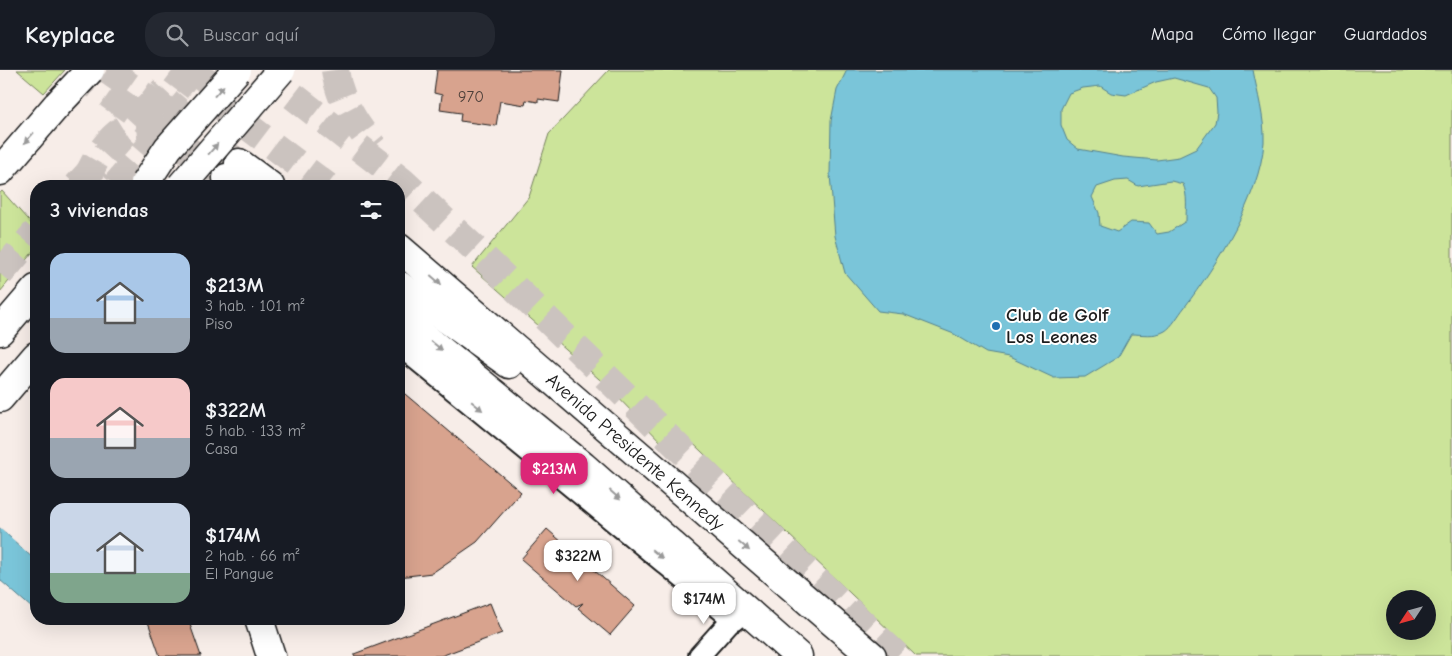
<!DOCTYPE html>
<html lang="es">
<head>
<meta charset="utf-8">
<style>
	:root { --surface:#171b24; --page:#242831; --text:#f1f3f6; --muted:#9ea1a6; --line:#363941; --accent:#db2777 }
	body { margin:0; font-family:"Comic Neue",sans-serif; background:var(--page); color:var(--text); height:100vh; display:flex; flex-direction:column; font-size:19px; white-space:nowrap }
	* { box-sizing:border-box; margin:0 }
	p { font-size:16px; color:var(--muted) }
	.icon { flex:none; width:28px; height:28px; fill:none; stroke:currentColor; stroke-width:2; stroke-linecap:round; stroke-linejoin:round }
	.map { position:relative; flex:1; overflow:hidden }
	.details { position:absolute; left:30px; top:110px; width:375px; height:445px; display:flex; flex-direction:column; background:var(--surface); border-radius:20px; box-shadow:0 5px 20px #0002 }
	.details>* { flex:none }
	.needle { width:32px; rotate:234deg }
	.tools { position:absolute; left:1386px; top:520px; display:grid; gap:10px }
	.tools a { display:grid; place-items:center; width:50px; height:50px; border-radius:50%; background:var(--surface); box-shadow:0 5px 20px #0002; font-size:25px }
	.price { position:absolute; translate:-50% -42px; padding:0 11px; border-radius:10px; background:#fff; color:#222; font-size:16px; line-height:32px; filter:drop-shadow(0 1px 2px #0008) }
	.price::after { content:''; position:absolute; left:50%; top:30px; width:15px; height:11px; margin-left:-8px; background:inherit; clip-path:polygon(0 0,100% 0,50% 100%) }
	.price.on { background:var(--accent); color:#fff }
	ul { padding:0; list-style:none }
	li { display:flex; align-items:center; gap:15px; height:125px; padding:0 20px }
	li span { display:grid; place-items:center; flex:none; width:140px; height:100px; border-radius:15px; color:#555 }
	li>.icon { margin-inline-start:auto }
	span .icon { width:60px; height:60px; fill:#fffc; stroke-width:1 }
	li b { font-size:21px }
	h2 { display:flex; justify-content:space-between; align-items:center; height:60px; padding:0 20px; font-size:21px }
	header { display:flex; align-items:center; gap:30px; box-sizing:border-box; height:70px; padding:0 25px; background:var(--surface); border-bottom:1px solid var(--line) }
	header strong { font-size:24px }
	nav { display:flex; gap:28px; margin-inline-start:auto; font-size:18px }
	.search { width:350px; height:45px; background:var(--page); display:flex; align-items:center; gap:12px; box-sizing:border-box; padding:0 18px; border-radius:20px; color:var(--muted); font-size:19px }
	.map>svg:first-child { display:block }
	.green { fill:#cce49a; stroke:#74805b; fill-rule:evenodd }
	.water { fill:#7ac5d9; stroke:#54818d; fill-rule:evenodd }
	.building { fill:#d8a38e; stroke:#1c1c1c }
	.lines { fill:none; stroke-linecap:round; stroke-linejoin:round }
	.primary-tunnel { stroke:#cbc3bf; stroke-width:28; stroke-dasharray:28 14; stroke-linecap:butt }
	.motorway-tunnel { stroke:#cbc3bf; stroke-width:28; stroke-dasharray:28 14; stroke-linecap:butt }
	.minor-casing { stroke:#1c1c1c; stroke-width:24 }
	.tertiary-casing { stroke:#1c1c1c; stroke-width:29 }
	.secondary-casing { stroke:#1c1c1c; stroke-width:31 }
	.primary-casing { stroke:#1c1c1c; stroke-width:31 }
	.motorway-casing { stroke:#1c1c1c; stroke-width:31 }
	.minor { stroke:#fff; stroke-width:20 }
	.tertiary { stroke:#fff; stroke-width:25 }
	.secondary { stroke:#fff; stroke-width:28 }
	.primary { stroke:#fff; stroke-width:28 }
	.motorway { stroke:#fff; stroke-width:28 }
	.primary-bridge-casing { stroke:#1c1c1c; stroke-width:31; stroke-linecap:butt }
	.primary-bridge { stroke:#fff; stroke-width:28 }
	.oneway { fill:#999 }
	.poi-dot { fill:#1f6fb2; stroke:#fff; stroke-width:2 }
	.labels { text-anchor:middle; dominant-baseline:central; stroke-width:4; stroke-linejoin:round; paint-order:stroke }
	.number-label { font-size:16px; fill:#4b3e38 }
	.poi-label { font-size:19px; font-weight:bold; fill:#1c1c1c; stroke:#fff; text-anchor:start }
	.street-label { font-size:19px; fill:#1c1c1c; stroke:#fff }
</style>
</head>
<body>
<header>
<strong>Keyplace</strong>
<div class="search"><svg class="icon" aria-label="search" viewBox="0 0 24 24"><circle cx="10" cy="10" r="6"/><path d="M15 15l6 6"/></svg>Buscar aquí</div>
<nav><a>Mapa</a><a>Cómo llegar</a><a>Guardados</a></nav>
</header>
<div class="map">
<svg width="1452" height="586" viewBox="0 0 1452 586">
	<rect width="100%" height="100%" fill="#f7ede8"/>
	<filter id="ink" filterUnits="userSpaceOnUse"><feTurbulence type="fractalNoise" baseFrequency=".02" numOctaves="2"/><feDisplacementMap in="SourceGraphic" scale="10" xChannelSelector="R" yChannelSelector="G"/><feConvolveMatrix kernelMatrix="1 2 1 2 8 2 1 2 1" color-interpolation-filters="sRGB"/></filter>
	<g filter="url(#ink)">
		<g class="green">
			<polygon points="17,0 65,0 44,23"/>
			<path d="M609 0H1452V586H916L680 361 665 376 607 316 472 197 529 127 549 64ZM1395 529H1428V561H1395Z"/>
			<polygon points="2,121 36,159 36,178 0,222 0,123"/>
		</g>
		<g class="water">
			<path d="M847 0H1253C1257 22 1265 49 1264 72 1260 127 1217 194 1184 238 1179 244 1172 257 1165 261 1155 267 1142 264 1131 264L1118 287 1085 307 1054 308 1009 287 986 283 954 264 903 244 878 241 845 203 835 166 830 104 831 51 837 20ZM1174 8 1209 18 1216 28 1217 42 1215 53 1196 79 1179 87 1157 90 1123 87 1078 79 1067 70 1061 55V39L1069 23 1083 18 1100 16 1111 23 1126 25 1156 12ZM1128 110 1138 116 1171 111 1183 114C1188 126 1186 138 1186 151L1169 162 1157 164 1149 153 1131 152 1117 162 1100 156 1099 143 1092 127 1097 117 1115 111Z"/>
			<polygon points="0,458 36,491 36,536 33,539 0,510"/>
		</g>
		<g class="building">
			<polygon points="437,0 563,0 559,32 538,29 538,32 526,30 525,35 500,31 496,56 460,51 461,43 440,40 442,25 434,23"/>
			<polygon points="399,319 521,422 477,472 432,503 399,507"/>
			<polygon points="547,459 635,536 610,565 578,538 583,533 576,536 521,489"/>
			<polygon points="490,533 502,563 441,586 354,586 354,584"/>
			<polygon points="147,549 188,549 201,586 160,586"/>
		</g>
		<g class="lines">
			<g class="primary-tunnel">
				<polyline points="74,0 227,108"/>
				<path d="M84 116C91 94 109 63 132 55 140 53 149 56 156 57"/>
			</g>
			<g class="motorway-tunnel">
				<polyline points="107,0 239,93"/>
				<polyline points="173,0 327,116"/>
				<polyline points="260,0 402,111 475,179 751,448 897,586"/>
				<path d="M335 0C339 30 355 54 374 77"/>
				<polyline points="77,116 164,20"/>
				<polyline points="115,116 214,0"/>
				<polyline points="0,204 36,162"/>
			</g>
			<g class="minor-casing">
				<polyline id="minor" points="699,586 734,547"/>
			</g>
			<g class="tertiary-casing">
				<polyline id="tertiary" points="399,272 734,547"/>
			</g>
			<g class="secondary-casing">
				<polyline id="secondary" points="259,549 271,586"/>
			</g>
			<g class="primary-casing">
				<g id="primary">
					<polyline points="0,101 57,35"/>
					<polyline points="227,108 237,116"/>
					<polyline points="399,246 583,396 798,586"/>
					<polyline points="0,261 36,219"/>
					<polyline points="0,328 36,286"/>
				</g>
			</g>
			<g class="motorway-casing">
				<g id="motorway">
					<polyline points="239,93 270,116"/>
					<polyline points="399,178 872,586"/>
					<polyline points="399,215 509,294"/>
				</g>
			</g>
			<use href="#minor" class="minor"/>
			<use href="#tertiary" class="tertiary"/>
			<use href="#secondary" class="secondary"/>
			<use href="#primary" class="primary"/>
			<use href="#motorway" class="motorway"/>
			<g class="primary-bridge-casing">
				<g id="primary-bridge">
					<polyline points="57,35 90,0"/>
					<polyline points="145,113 168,78 237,0"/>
					<polyline points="181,116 281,0"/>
				</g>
			</g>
			<use href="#primary-bridge" class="primary-bridge"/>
		</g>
		<defs><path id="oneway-solid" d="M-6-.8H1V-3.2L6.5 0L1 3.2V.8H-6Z" transform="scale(1.25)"/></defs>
		<g class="oneway">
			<use href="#oneway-solid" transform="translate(219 21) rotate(-48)"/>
			<use href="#oneway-solid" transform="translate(29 68) rotate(131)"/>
			<use href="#oneway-solid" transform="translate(213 79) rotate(-49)"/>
			<use href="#oneway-solid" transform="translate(436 210) rotate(41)"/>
			<use href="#oneway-solid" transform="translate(437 276) rotate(39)"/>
			<use href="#oneway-solid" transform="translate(477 336) rotate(39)"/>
			<use href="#oneway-solid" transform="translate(615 425) rotate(42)"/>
			<use href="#oneway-solid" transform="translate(744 476) rotate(41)"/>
			<use href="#oneway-solid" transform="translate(657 484) rotate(39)"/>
		</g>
	</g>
	<circle class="poi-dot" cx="996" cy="256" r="5"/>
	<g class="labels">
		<g class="number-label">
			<text x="471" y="27">970</text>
		</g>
		<g class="poi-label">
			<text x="1006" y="245">Club de Golf<tspan x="1006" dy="22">Los Leones</tspan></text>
		</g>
		<g class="street-label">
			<text transform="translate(635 382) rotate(41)">Avenida Presidente Kennedy</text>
		</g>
	</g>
</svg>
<div class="tools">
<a><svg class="needle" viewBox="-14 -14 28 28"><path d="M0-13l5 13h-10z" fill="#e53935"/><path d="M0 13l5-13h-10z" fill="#9ea1a6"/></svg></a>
</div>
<b class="price on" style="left:554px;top:425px">$213M</b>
<b class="price" style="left:578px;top:512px">$322M</b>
<b class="price" style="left:704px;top:555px">$174M</b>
<section class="details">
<h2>3 viviendas<svg class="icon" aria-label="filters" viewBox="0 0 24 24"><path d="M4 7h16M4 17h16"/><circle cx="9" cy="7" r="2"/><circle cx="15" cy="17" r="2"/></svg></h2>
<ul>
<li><span style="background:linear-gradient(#a9c7e8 65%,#9aa5b1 0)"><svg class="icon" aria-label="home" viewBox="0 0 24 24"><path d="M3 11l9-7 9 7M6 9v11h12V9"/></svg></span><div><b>$213M</b><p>3 hab. · 101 m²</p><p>Piso</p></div></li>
<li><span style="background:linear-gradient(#f6c9c9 60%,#9aa5b1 0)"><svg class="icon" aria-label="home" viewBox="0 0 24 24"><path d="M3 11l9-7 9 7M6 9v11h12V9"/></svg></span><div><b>$322M</b><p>5 hab. · 133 m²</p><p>Casa</p></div></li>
<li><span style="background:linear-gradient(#c9d6e8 70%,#7fa58c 0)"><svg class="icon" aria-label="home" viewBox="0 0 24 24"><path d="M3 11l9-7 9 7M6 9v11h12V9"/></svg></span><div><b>$174M</b><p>2 hab. · 66 m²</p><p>El Pangue</p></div></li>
</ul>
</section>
</div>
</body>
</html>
